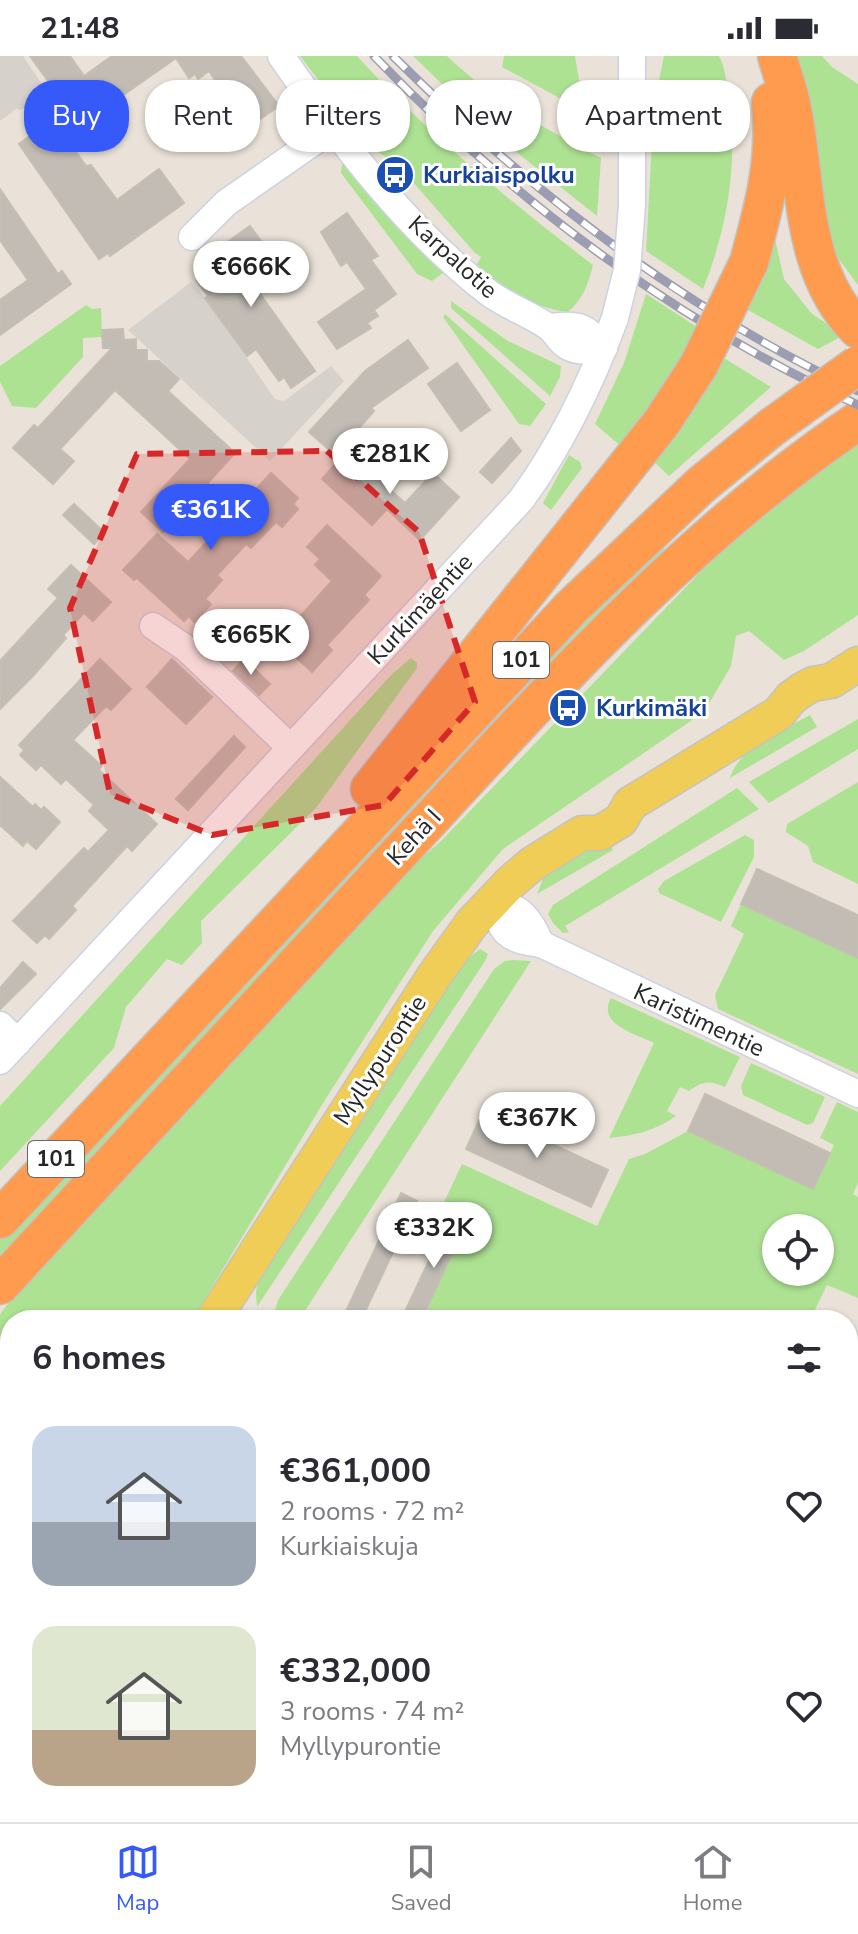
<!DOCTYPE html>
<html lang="en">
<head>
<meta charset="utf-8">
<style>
	:root { --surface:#fff; --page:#f2f2f3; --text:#2b2b33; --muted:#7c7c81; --line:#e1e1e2; --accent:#365af9 }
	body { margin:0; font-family:"Nunito Sans",sans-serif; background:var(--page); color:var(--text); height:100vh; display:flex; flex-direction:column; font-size:30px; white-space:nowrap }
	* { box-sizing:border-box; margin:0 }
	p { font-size:26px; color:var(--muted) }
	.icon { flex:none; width:44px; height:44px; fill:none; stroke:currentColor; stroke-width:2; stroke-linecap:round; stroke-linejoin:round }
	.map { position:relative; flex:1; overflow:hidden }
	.sheet { position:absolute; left:0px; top:1254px; width:858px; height:512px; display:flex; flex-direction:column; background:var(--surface); border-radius:32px 32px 0 0; box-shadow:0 2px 6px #0004 }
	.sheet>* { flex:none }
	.top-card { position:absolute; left:24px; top:24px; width:810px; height:72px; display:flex; gap:16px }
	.tools { position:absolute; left:762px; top:1158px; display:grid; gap:16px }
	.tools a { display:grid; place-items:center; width:72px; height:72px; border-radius:50%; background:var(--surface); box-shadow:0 2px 6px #0004; font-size:40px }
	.price { position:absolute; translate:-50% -68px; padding:0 18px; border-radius:28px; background:#fff; color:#222; font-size:26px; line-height:52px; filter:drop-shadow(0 2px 4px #0008) }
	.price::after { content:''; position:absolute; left:50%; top:48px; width:24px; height:18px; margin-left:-12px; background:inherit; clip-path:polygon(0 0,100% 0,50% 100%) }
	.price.active { background:var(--accent); color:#fff }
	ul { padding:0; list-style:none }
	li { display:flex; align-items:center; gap:24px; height:200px; padding:0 32px }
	li span { display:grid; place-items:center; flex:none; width:224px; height:160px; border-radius:24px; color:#555 }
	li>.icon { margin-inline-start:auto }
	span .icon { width:96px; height:96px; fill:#fffc; stroke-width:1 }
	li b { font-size:34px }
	h2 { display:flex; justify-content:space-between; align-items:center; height:96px; padding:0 32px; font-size:34px }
	.pill { padding:0 28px; border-radius:32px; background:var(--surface); box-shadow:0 2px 6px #0004; font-size:28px; line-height:72px }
	.pill.active { background:var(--accent); color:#fff }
	.status { display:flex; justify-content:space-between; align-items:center; height:56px; padding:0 40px; background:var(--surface); direction:ltr }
	.status svg { height:22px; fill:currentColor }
	.tab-bar { display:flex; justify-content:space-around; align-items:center; height:112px; border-top:2px solid var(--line); background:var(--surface); font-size:22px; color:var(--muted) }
	.tab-bar a { display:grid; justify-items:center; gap:4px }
	.tab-bar .active { color:var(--accent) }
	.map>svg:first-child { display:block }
	.green { fill:#aee293; fill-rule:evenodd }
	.plaza { fill:#d6d2cb }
	.building { fill:#c2bcb5; stroke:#c5beb2; stroke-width:2 }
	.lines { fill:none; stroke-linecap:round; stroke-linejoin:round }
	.minor-casing { stroke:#cdd1e1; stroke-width:29 }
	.major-casing { stroke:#c3c3c3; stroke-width:37 }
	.highway-casing { stroke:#c3c3c3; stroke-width:41 }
	.minor { stroke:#fff; stroke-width:26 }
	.major { stroke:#f0cd57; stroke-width:34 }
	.highway { stroke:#fe9b4f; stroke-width:38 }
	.rail-casing { stroke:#9b9eb2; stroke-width:9 }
	.rail { stroke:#fff; stroke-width:6; stroke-dasharray:18; stroke-linecap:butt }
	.minor-bridge-casing { stroke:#cdd1e1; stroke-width:29; stroke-linecap:butt }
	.highway-bridge-casing { stroke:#c3c3c3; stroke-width:41; stroke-linecap:butt }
	.minor-bridge { stroke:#fff; stroke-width:26 }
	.highway-bridge { stroke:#fe9b4f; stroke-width:38 }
	.marked { fill:#d62828; fill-opacity:0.2; stroke:#d62828; stroke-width:6; stroke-dasharray:16 10; stroke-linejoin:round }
	.labels { text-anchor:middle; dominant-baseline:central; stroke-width:6; stroke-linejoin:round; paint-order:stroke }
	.shield { fill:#fff; stroke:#686868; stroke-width:2 }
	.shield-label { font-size:22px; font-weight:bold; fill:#272727 }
	.transit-label { font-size:24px; font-weight:bold; fill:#164399; stroke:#fff; text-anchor:start }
	.street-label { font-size:24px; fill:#272727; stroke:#fff }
</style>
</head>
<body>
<div class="status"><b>21:48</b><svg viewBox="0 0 49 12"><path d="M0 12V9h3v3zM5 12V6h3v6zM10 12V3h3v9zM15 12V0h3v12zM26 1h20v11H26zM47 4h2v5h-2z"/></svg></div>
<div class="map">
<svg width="858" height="1766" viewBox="0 0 858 1766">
	<rect width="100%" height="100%" fill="#eae2d8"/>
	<g class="green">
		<path d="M300 0H357C428 78 509 145 593 209 588 229 583 243 568 256 535 253 501 230 476 210L481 201 474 196 398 109 375 94 355 72Z"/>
		<path d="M413 0H447C492 43 546 74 601 102L597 160 496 80Z"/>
		<polygon points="504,0 575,0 584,55 502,11"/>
		<path d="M664 0H719C725 11 726 24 728 36 739 103 728 171 703 233L646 195 654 48Z"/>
		<polygon points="790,0 822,0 832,11 858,28 858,229 821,179"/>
		<polygon points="346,106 447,214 432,225 417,218 341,117 342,108"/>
		<polygon points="771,166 784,223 812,258 844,279 818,293 748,254"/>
		<polygon points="646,238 703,275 623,392 595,368 624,307"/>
		<polygon points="451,245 508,285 561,310 560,321 550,340 451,252"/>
		<polygon points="86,249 92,253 101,252 102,281 83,282 83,301 36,352 12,350 0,326 0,310"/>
		<polygon points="445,258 546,348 530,370 519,368 443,261"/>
		<polygon points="724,302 771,331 669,420 648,400"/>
		<polygon points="858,388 858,559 804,595 784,604 749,575 736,580 731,610 704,656 503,793 433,875 325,1044 192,1264 10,1264 10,1378 0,1388 0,1258 19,1234 369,849 442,784 738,477"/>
		<polygon points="569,399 580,406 582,412 551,454 543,447"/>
		<polygon points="660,488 666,495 0,1206 0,1181 411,738"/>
		<polygon points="411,602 417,607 417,612 316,752 201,865 202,887 182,909 167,903 126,951 114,992 0,1115 0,1050 392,618"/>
		<path d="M810 659 817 671 730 722C741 688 780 676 810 659Z"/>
		<polygon points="858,663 858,693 769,747 749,726"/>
		<polygon points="858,726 858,828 813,806 808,790 786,776 787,768"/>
		<polygon points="737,732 759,753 565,870 569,876 563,877 553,867 548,858 553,849"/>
		<polygon points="745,779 754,784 754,801 721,866 659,837 658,833 664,825"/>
		<polygon points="606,780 613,794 537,838 545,817"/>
		<polygon points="741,848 858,902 858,1018 718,953 715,939 744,878 731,870"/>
		<polygon points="480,893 488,898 485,905 257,1251 256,1236 258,1224 442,940 467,903"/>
		<polygon points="513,904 531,905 299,1264 278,1264 275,1254 278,1244 494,913 505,905"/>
		<path d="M611 942 740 1001 725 1031C709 1024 703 1025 689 1035L680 1031 667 1055 676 1060C655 1075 633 1080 609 1082L654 987C637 978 596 969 611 942Z"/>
		<polygon points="751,1007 825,1041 813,1067 807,1069 743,1039 741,1030"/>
		<path d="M837 1046 858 1056V1127L853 1138 858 1141V1242L827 1229 810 1264H473L453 1255 448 1264H421L466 1168 439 1157 462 1108 597 1170 629 1103 645 1098 688 1075 813 1133 834 1089 820 1082ZM776 1172H820V1216H776Z"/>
		<polygon points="858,1391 858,1485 848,1480 848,1412"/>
		<polygon points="848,1530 858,1535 858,1600 848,1593"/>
		<polygon points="0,1543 10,1548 10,1712 0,1706"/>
		<polygon points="10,1718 10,1756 53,1756 56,1766 0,1766 0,1738"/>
		<polygon points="858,1735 858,1766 697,1766 675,1756 822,1756 843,1766"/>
		<polygon points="137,1756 226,1756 221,1766 139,1766"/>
		<polygon points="564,1756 637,1756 632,1766 559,1766"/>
	</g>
	<g class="plaza">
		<polygon points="0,0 23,0 47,36 21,54 16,53 0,65"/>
		<polygon points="191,226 205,242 275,343 284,345 331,310 344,325 270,405 128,274"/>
	</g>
	<g class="building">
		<polygon points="30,0 70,0 84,20 112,0 241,0 279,50 253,68 232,38 227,42 209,15 198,23 195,18 189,22 176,2 119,42 116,39 62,76 86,110 91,109 117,144 159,113 184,147 110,200 108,197 99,203 19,88 35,76 25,62 58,39"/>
		<polygon points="0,133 58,218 62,215 71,228 0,279 0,244 28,224 0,184"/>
		<polygon points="347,157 378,200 371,204 396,238 374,254 378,260 367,267 371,272 337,293 318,266 366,233 347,206 341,210 321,176"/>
		<polygon points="250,170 267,193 246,209 248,211 243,214 315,315 291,332 284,321 279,325 256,293 247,300 205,242 208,240 197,225 215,211 208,200"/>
		<polygon points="123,273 124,284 136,283 136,294 147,294 147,305 159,305 179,323 168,335 235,397 163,476 141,456 190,403 115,334 60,393 74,405 53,428 13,392 34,369 38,372 112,292 103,292 102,274"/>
		<polygon points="408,284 428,312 371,352 374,355 335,399 309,376 365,315"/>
		<polygon points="457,307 490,354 461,375 428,328"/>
		<polygon points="511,382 521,395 492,427 480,416"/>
		<polygon points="347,395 405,447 433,417 459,441 420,484 387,453 372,469 322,423"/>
		<polygon points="271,417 298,442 293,448 298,453 282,471 276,466 251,492 246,488 217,519 222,524 205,543 211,548 194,566 189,560 184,565 137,522 134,524 123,514 157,478 188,506"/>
		<polygon points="74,448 105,477 94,488 63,459"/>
		<polygon points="327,469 381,520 364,539 369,544 327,589 332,594 312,616 278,585 332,525 315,509 320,503 307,491"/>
		<polygon points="71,509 111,546 93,565 84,557 63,579 66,582 33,620 0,653 0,605 58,542 48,533"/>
		<polygon points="100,603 131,633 111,654 106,650 73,684 102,710 99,714 157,768 132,795 127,790 72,850 76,854 49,883 45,879 37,887 13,865 84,792 88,796 109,774 89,755 94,749 66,723 61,728 41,709 36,714 20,699 24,694 19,689"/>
		<polygon points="172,603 212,641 186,668 147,631"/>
		<polygon points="244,603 270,628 259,639 233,615"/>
		<polygon points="234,680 245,691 188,754 176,743"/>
		<polygon points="0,721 33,751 35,748 41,754 44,751 60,766 36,793 27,785 23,790 0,769"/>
		<polygon points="757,813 858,859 858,902 741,848"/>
		<polygon points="23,906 36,918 0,953 0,932"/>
		<polygon points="705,1038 830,1097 813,1133 688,1075"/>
		<polygon points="483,1056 608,1114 591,1151 466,1093"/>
		<polygon points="401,1137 417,1145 361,1264 342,1264"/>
		<polygon points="450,1160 466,1168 421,1264 401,1264"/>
	</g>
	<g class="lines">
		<g class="minor-casing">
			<g id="minor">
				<path d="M281 0C341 86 405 172 489 237 507 250 529 258 547 270 554 274 557 282 564 288 576 298 590 294 604 292"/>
				<polyline points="632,149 632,0"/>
				<polyline points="192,181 226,147 332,73"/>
				<path d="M550 271C579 268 585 269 604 292"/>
				<polyline points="153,570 187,593 290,691"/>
				<path d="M493 844C502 878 505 883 541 888L858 1038"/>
				<path d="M493 844C523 853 528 860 541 888"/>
				<polyline points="0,969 18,986"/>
				<path d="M0 1005 521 444C562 388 591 328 615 262"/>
				<polyline points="0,1398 10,1391"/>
				<polyline points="0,1435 10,1435"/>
				<polyline points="848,1613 858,1619"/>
			</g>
		</g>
		<g class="major-casing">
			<g id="major">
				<polyline points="213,1264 434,920 472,867 511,826 532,808 582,777 600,777 621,764 630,748 779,657 791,642 802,634 813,628 831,625 858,608"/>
				<polyline points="100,1756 102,1766"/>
			</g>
		</g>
		<g class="highway-casing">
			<g id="highway">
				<path d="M777 0C782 18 789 35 792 53 807 127 800 216 858 273"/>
				<path d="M749 206C764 151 777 104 771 46"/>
				<polyline points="370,733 662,366 699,309"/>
				<polyline points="0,1163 571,552 701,429 772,371"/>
				<path d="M0 1229C137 1080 275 932 412 783 551 633 688 479 858 365"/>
			</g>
		</g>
		<use href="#minor" class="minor"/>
		<use href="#major" class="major"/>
		<use href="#highway" class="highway"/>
		<g class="rail-casing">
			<g id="rail">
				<path d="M374 0C511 143 677 267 858 349"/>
				<path d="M393 0C530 136 683 253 858 335"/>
			</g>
		</g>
		<use href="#rail" class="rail"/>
		<g class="minor-bridge-casing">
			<polyline id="minor-bridge" points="615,262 627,214 632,149"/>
		</g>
		<g class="highway-bridge-casing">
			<g id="highway-bridge">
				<polyline points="699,309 749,206"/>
				<polyline points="772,371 858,309"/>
			</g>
		</g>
		<use href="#minor-bridge" class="minor-bridge"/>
		<use href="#highway-bridge" class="highway-bridge"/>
	</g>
	<path class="marked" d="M327 395 419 476 475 646 384 749 212 779 110 738 70 552 137 398Z"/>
	<defs>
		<g id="bus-disc" transform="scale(2)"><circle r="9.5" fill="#1a4fb4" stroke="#fff"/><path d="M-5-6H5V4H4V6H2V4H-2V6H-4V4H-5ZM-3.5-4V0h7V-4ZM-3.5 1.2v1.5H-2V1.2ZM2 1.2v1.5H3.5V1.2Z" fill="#fff"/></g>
	</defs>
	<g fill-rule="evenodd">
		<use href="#bus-disc" x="395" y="119"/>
		<use href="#bus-disc" x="568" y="652"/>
	</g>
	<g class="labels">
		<g class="shield">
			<rect x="493" y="586" width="56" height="36" rx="6"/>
			<rect x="28" y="1085" width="56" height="36" rx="6"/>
		</g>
		<g class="shield-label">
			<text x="521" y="604">101</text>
			<text x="56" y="1103">101</text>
		</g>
		<g class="transit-label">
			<text x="423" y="119">Kurkiaispolku</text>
			<text x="596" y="652">Kurkimäki</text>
		</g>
		<g class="street-label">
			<text transform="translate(453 201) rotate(42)">Karpalotie</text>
			<text transform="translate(420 553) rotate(-47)">Kurkimäentie</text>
			<text transform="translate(414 781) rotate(-47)">Kehä I</text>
			<text transform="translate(699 964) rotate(25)">Karistimentie</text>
			<text transform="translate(380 1004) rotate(-57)">Myllypurontie</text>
		</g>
	</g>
</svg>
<div class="tools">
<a><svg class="icon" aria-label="locate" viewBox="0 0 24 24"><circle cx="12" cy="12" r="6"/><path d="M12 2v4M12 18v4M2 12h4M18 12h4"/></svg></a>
</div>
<b class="price" style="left:251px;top:253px">€666K</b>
<b class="price" style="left:390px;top:440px">€281K</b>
<b class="price active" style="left:211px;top:496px">€361K</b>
<b class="price" style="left:251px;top:621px">€665K</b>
<b class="price" style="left:537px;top:1104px">€367K</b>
<b class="price" style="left:434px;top:1214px">€332K</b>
<div class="top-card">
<a class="pill active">Buy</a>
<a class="pill">Rent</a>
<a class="pill">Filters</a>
<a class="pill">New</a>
<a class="pill">Apartment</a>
</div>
<section class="sheet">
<h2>6 homes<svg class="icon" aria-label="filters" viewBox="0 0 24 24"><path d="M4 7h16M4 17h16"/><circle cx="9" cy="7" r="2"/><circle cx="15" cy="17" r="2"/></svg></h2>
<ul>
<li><span style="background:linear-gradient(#c9d6e8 60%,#9aa5b1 0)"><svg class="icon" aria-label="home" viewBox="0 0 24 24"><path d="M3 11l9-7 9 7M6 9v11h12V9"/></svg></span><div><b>€361,000</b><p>2 rooms · 72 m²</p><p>Kurkiaiskuja</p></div><svg class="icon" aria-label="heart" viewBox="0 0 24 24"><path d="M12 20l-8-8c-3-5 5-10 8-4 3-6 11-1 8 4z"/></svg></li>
<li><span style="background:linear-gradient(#dfe7d0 65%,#b9a48a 0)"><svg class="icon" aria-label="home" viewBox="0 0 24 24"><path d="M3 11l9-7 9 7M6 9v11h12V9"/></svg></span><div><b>€332,000</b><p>3 rooms · 74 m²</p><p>Myllypurontie</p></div><svg class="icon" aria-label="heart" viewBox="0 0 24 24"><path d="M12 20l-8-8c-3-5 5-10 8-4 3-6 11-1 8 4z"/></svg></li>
</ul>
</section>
</div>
<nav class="tab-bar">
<a class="active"><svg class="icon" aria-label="map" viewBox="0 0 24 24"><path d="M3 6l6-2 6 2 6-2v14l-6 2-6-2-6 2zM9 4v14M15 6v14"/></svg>Map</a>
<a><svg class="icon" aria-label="saved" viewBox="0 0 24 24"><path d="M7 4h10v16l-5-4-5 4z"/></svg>Saved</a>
<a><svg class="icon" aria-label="home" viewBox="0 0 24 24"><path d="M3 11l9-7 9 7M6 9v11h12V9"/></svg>Home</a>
</nav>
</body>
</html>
